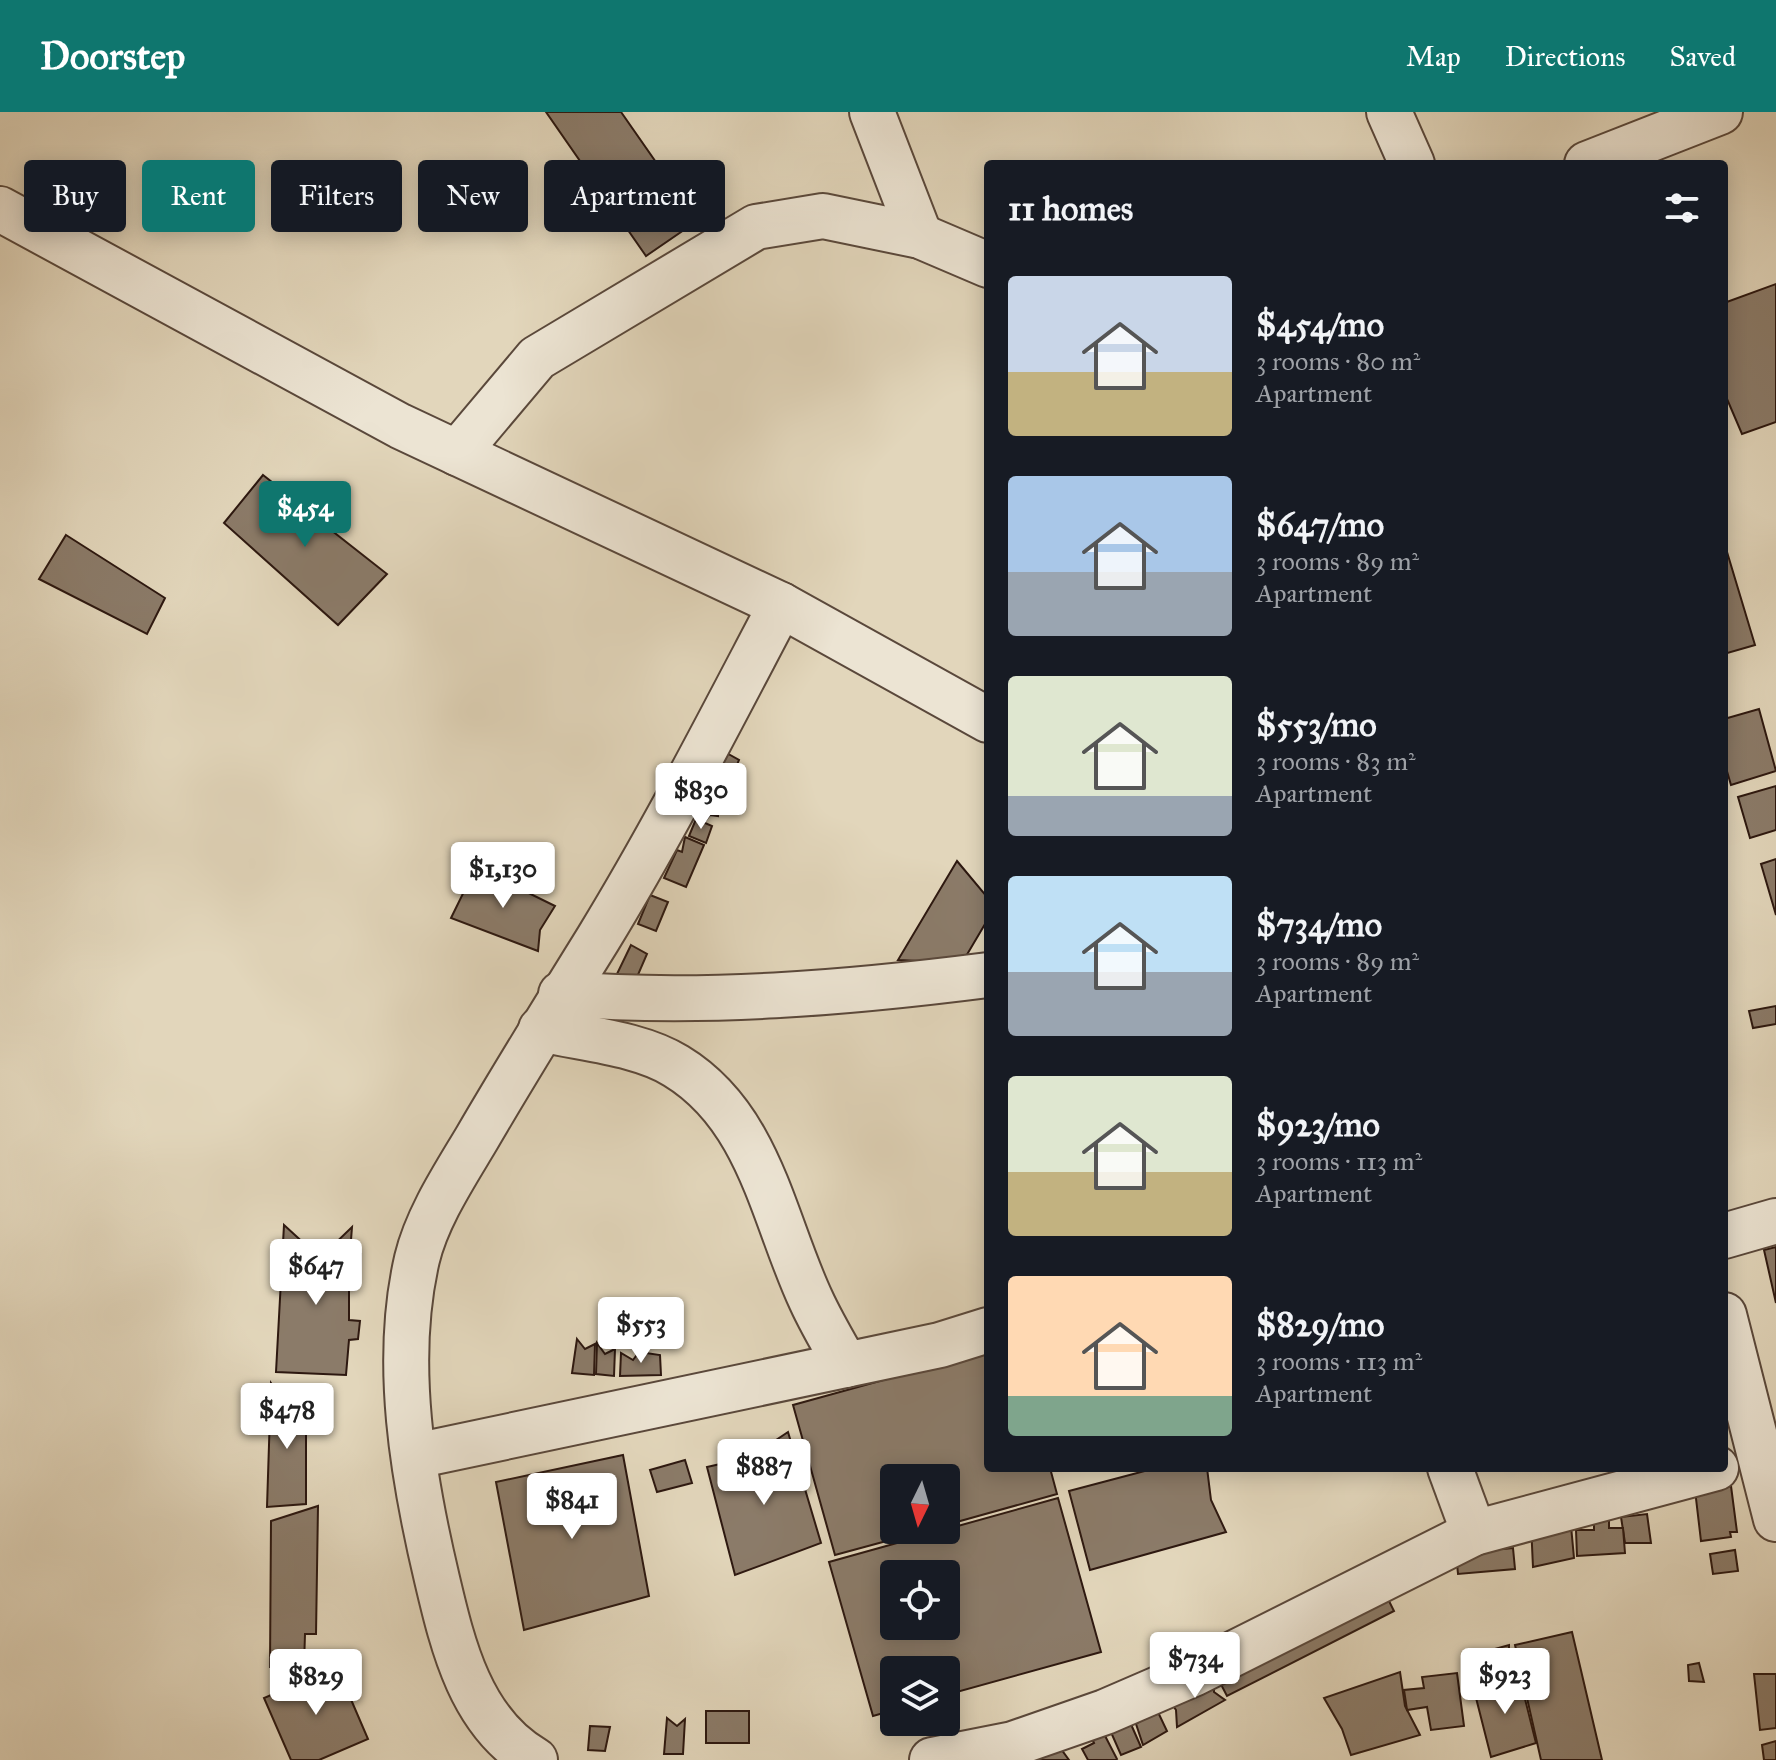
<!DOCTYPE html>
<html lang="en">
<head>
<meta charset="utf-8">
<style>
	:root { --surface:#171b24; --page:#242831; --text:#f1f3f6; --muted:#9ea1a6; --accent:#0f766e }
	body { margin:0; font-family:"IM FELL Great Primer",serif; background:var(--page); color:var(--text); height:100vh; display:flex; flex-direction:column; font-size:30px; white-space:nowrap }
	* { box-sizing:border-box; margin:0 }
	p { font-size:26px; color:var(--muted) }
	.icon { flex:none; width:44px; height:44px; fill:none; stroke:currentColor; stroke-width:2; stroke-linecap:round; stroke-linejoin:round }
	.map { position:relative; flex:1; overflow:hidden }
	.side { position:absolute; left:984px; top:48px; width:744px; height:1312px; display:flex; flex-direction:column; background:var(--surface); border-radius:8px; box-shadow:0 4px 20px #0003 }
	.side>* { flex:none }
	.hud { position:absolute; left:24px; top:48px; width:760px; height:72px; display:flex; gap:16px }
	.needle { width:52px; rotate:185deg }
	.fabs { position:absolute; left:880px; top:1352px; display:grid; gap:16px }
	.fabs a { display:grid; place-items:center; width:80px; height:80px; border-radius:8px; background:var(--surface); box-shadow:0 4px 20px #0003; font-size:40px }
	.price { position:absolute; translate:-50% -68px; padding:0 18px; border-radius:8px; background:#fff; color:#222; font-size:26px; line-height:52px; filter:drop-shadow(0 2px 4px #0008) }
	.price::after { content:''; position:absolute; left:50%; top:48px; width:24px; height:18px; margin-left:-12px; background:inherit; clip-path:polygon(0 0,100% 0,50% 100%) }
	.price.on { background:var(--accent); color:#fff }
	ul { padding:0; list-style:none }
	li { display:flex; align-items:center; gap:24px; height:200px; padding:0 24px }
	li span { display:grid; place-items:center; flex:none; width:224px; height:160px; border-radius:8px; color:#555 }
	li>.icon { margin-inline-start:auto }
	span .icon { width:96px; height:96px; fill:#fffc; stroke-width:1 }
	li b { font-size:34px }
	h2 { display:flex; justify-content:space-between; align-items:center; height:96px; padding:0 24px; font-size:34px }
	.chip { padding:0 28px; border-radius:8px; background:var(--surface); box-shadow:0 4px 20px #0003; font-size:28px; line-height:72px }
	.chip.on { background:var(--accent); color:#fff }
	header { display:flex; align-items:center; gap:48px; box-sizing:border-box; height:112px; padding:0 40px; background:var(--accent); color:#fff }
	header strong { font-size:38px }
	nav { display:flex; gap:44px; margin-inline-start:auto; font-size:28px }
	.map>svg:first-child { display:block }
	.building { fill:#8b7b69; stroke:#2d1810; stroke-width:2; fill-rule:evenodd }
	.lines { fill:none; stroke-linecap:round; stroke-linejoin:round }
	.minor-casing { stroke:#5a483b; stroke-width:48 }
	.minor { stroke:#ece4d3; stroke-width:44 }
</style>
</head>
<body>
<header>
<strong>Doorstep</strong>
<nav><a>Map</a><a>Directions</a><a>Saved</a></nav>
</header>
<div class="map">
<svg width="1776" height="1648" viewBox="0 0 1776 1648">
	<rect width="100%" height="100%" fill="#e2d6bb"/>
	<filter id="stains"><feTurbulence type="fractalNoise" baseFrequency=".0025" numOctaves="4"/><feColorMatrix values="0 0 0 0 .2 0 0 0 0 .09 0 0 0 0 .02 0 0 0 .5 -.17"/></filter>
	<radialGradient id="worn" r=".72"><stop offset=".6" stop-color="#630" stop-opacity="0"/><stop offset="1" stop-color="#630" stop-opacity=".3"/></radialGradient>
	<g class="building">
		<polygon points="546,0 621,0 697,109 646,144"/>
		<polygon points="1776,172 1776,310 1742,322 1724,280 1724,191"/>
		<polygon points="263,363 310,400 317,386 341,411 331,418 387,462 338,513 224,411"/>
		<polygon points="66,423 165,486 147,522 39,467"/>
		<polygon points="1724,430 1755,533 1724,542"/>
		<polygon points="1759,597 1776,659 1731,673 1724,649 1724,607"/>
		<polygon points="723,639 739,648 731,667 713,656"/>
		<polygon points="1776,674 1776,718 1750,726 1738,685"/>
		<polygon points="703,688 710,689 710,696 718,697 718,704 710,703 706,708 697,702"/>
		<polygon points="696,707 712,714 706,731 689,724"/>
		<polygon points="685,725 704,733 686,775 664,766 677,738 682,740"/>
		<polygon points="1776,747 1776,803 1761,752"/>
		<polygon points="957,749 988,786 988,807 962,851 898,848"/>
		<polygon points="476,755 555,794 540,818 538,839 451,806"/>
		<polygon points="650,783 668,790 656,819 638,812"/>
		<polygon points="631,833 647,842 634,872 616,864"/>
		<polygon points="1776,894 1776,912 1753,916 1749,899"/>
		<polygon points="284,1113 320,1146 352,1115 350,1141 361,1142 360,1164 349,1162 349,1208 360,1209 358,1227 349,1228 346,1263 276,1260"/>
		<polygon points="1776,1135 1776,1191 1764,1138"/>
		<polygon points="577,1227 585,1237 595,1232 594,1263 572,1261"/>
		<polygon points="597,1231 605,1242 615,1237 614,1264 596,1262"/>
		<polygon points="988,1239 988,1356 1050,1356 1057,1382 946,1413 946,1366 894,1366 894,1418 927,1418 835,1443 793,1293"/>
		<polygon points="639,1240 660,1243 661,1263 620,1264 621,1241 633,1248"/>
		<polygon points="271,1271 288,1295 306,1274 306,1392 267,1395"/>
		<polygon points="788,1320 821,1431 735,1463 707,1355 751,1345"/>
		<polygon points="623,1343 649,1484 524,1518 496,1370"/>
		<polygon points="685,1348 692,1371 657,1380 650,1358"/>
		<polygon points="1156,1356 1207,1356 1211,1388 1226,1420 1090,1458 1069,1379"/>
		<polygon points="1731,1374 1737,1420 1730,1420 1731,1425 1701,1429 1695,1378"/>
		<path d="M1058 1386 1101 1540 946 1583V1558H894V1598L873 1604 829 1450ZM894 1462H946V1514H894Z"/>
		<polygon points="318,1394 316,1522 305,1522 304,1553 270,1555 271,1409"/>
		<polygon points="1647,1402 1651,1431 1625,1431 1621,1405"/>
		<polygon points="1609,1408 1609,1416 1623,1416 1625,1441 1577,1444 1576,1418 1594,1418 1594,1409"/>
		<polygon points="1531,1412 1571,1414 1574,1446 1533,1455"/>
		<polygon points="1503,1425 1504,1437 1513,1436 1515,1457 1458,1462 1456,1441"/>
		<polygon points="1735,1438 1738,1459 1713,1462 1710,1442"/>
		<polygon points="1381,1473 1394,1499 1227,1584 1214,1559"/>
		<polygon points="1572,1520 1602,1648 1541,1648 1515,1533"/>
		<polygon points="1509,1533 1509,1549 1515,1563 1475,1573 1466,1545"/>
		<polygon points="1699,1551 1704,1570 1689,1569 1688,1553"/>
		<polygon points="337,1555 368,1627 319,1648 291,1648 264,1586"/>
		<polygon points="1400,1560 1405,1594 1420,1623 1351,1643 1342,1617 1324,1586"/>
		<polygon points="1213,1561 1214,1580 1225,1588 1177,1615 1176,1598 1167,1585"/>
		<polygon points="1457,1561 1464,1614 1431,1618 1427,1595 1407,1598 1404,1578 1424,1576 1422,1565"/>
		<polygon points="1754,1562 1776,1562 1776,1616 1760,1618"/>
		<polygon points="1520,1567 1536,1631 1491,1645 1473,1574"/>
		<polygon points="1157,1598 1167,1619 1143,1633 1136,1612"/>
		<rect x="706" y="1599" width="43" height="32"/>
		<polygon points="667,1606 677,1614 685,1607 683,1642 664,1642"/>
		<polygon points="1130,1610 1141,1635 1121,1643 1110,1618"/>
		<polygon points="590,1614 610,1615 605,1639 588,1638"/>
		<polygon points="1101,1616 1117,1647 1116,1648 1088,1648 1082,1637 1094,1631 1090,1622"/>
		<polygon points="1776,1629 1776,1648 1764,1648 1762,1633"/>
		<polygon points="1056,1630 1069,1648 1039,1648 1036,1644"/>
	</g>
	<g class="lines">
		<g class="minor-casing">
			<g id="minor">
				<polyline points="872,0 920,124"/>
				<polyline points="1389,0 1412,52"/>
				<polyline points="1587,52 1720,0"/>
				<polyline points="0,97 400,314 781,493 988,608"/>
				<polyline points="457,341 537,246 756,115 823,104 920,124 988,153"/>
				<path d="M561 882C703 893 847 881 988 863"/>
				<path d="M541 917C583 927 639 931 676 954 760 1005 773 1107 811 1188 821 1210 834 1232 846 1253"/>
				<polyline points="1724,1124 1776,1109"/>
				<polyline points="1724,1203 1776,1407"/>
				<polyline points="415,1344 940,1233 988,1218"/>
				<polyline points="1450,1356 1474,1421"/>
				<path d="M535 1648C471 1611 453 1535 437 1467 413 1366 393 1250 417 1147 427 1105 455 1063 477 1026 516 959 557 893 598 827 664 719 722 605 781 493"/>
				<polyline points="932,1648 1013,1632 1105,1600 1193,1562 1474,1421 1716,1356"/>
			</g>
		</g>
		<use href="#minor" class="minor"/>
	</g>
	<rect width="100%" height="100%" filter="url(#stains)"/>
	<rect width="100%" height="100%" fill="url(#worn)"/>
</svg>
<div class="fabs">
<a><svg class="needle" viewBox="-14 -14 28 28"><path d="M0-13l5 13h-10z" fill="#e53935"/><path d="M0 13l5-13h-10z" fill="#9ea1a6"/></svg></a>
<a><svg class="icon" aria-label="locate" viewBox="0 0 24 24"><circle cx="12" cy="12" r="6"/><path d="M12 2v4M12 18v4M2 12h4M18 12h4"/></svg></a>
<a><svg class="icon" aria-label="layers" viewBox="0 0 24 24"><path d="M12 4l9 5-9 5-9-5zM3 14l9 5 9-5"/></svg></a>
</div>
<b class="price on" style="left:305px;top:437px">$454</b>
<b class="price" style="left:701px;top:719px">$830</b>
<b class="price" style="left:503px;top:798px">$1,130</b>
<b class="price" style="left:316px;top:1195px">$647</b>
<b class="price" style="left:641px;top:1253px">$553</b>
<b class="price" style="left:287px;top:1339px">$478</b>
<b class="price" style="left:764px;top:1395px">$887</b>
<b class="price" style="left:572px;top:1429px">$841</b>
<b class="price" style="left:1195px;top:1588px">$734</b>
<b class="price" style="left:1505px;top:1604px">$923</b>
<b class="price" style="left:316px;top:1605px">$829</b>
<div class="hud">
<a class="chip">Buy</a>
<a class="chip on">Rent</a>
<a class="chip">Filters</a>
<a class="chip">New</a>
<a class="chip">Apartment</a>
</div>
<section class="side">
<h2>11 homes<svg class="icon" aria-label="filters" viewBox="0 0 24 24"><path d="M4 7h16M4 17h16"/><circle cx="9" cy="7" r="2"/><circle cx="15" cy="17" r="2"/></svg></h2>
<ul>
<li><span style="background:linear-gradient(#c9d6e8 60%,#c2b280 0)"><svg class="icon" aria-label="home" viewBox="0 0 24 24"><path d="M3 11l9-7 9 7M6 9v11h12V9"/></svg></span><div><b>$454/mo</b><p>3 rooms · 80 m²</p><p>Apartment</p></div></li>
<li><span style="background:linear-gradient(#a9c7e8 60%,#9aa5b1 0)"><svg class="icon" aria-label="home" viewBox="0 0 24 24"><path d="M3 11l9-7 9 7M6 9v11h12V9"/></svg></span><div><b>$647/mo</b><p>3 rooms · 89 m²</p><p>Apartment</p></div></li>
<li><span style="background:linear-gradient(#dfe7d0 75%,#9aa5b1 0)"><svg class="icon" aria-label="home" viewBox="0 0 24 24"><path d="M3 11l9-7 9 7M6 9v11h12V9"/></svg></span><div><b>$553/mo</b><p>3 rooms · 83 m²</p><p>Apartment</p></div></li>
<li><span style="background:linear-gradient(#bfe0f5 60%,#9aa5b1 0)"><svg class="icon" aria-label="home" viewBox="0 0 24 24"><path d="M3 11l9-7 9 7M6 9v11h12V9"/></svg></span><div><b>$734/mo</b><p>3 rooms · 89 m²</p><p>Apartment</p></div></li>
<li><span style="background:linear-gradient(#dfe7d0 60%,#c2b280 0)"><svg class="icon" aria-label="home" viewBox="0 0 24 24"><path d="M3 11l9-7 9 7M6 9v11h12V9"/></svg></span><div><b>$923/mo</b><p>3 rooms · 113 m²</p><p>Apartment</p></div></li>
<li><span style="background:linear-gradient(#ffd9b3 75%,#7fa58c 0)"><svg class="icon" aria-label="home" viewBox="0 0 24 24"><path d="M3 11l9-7 9 7M6 9v11h12V9"/></svg></span><div><b>$829/mo</b><p>3 rooms · 113 m²</p><p>Apartment</p></div></li>
</ul>
</section>
</div>
</body>
</html>
